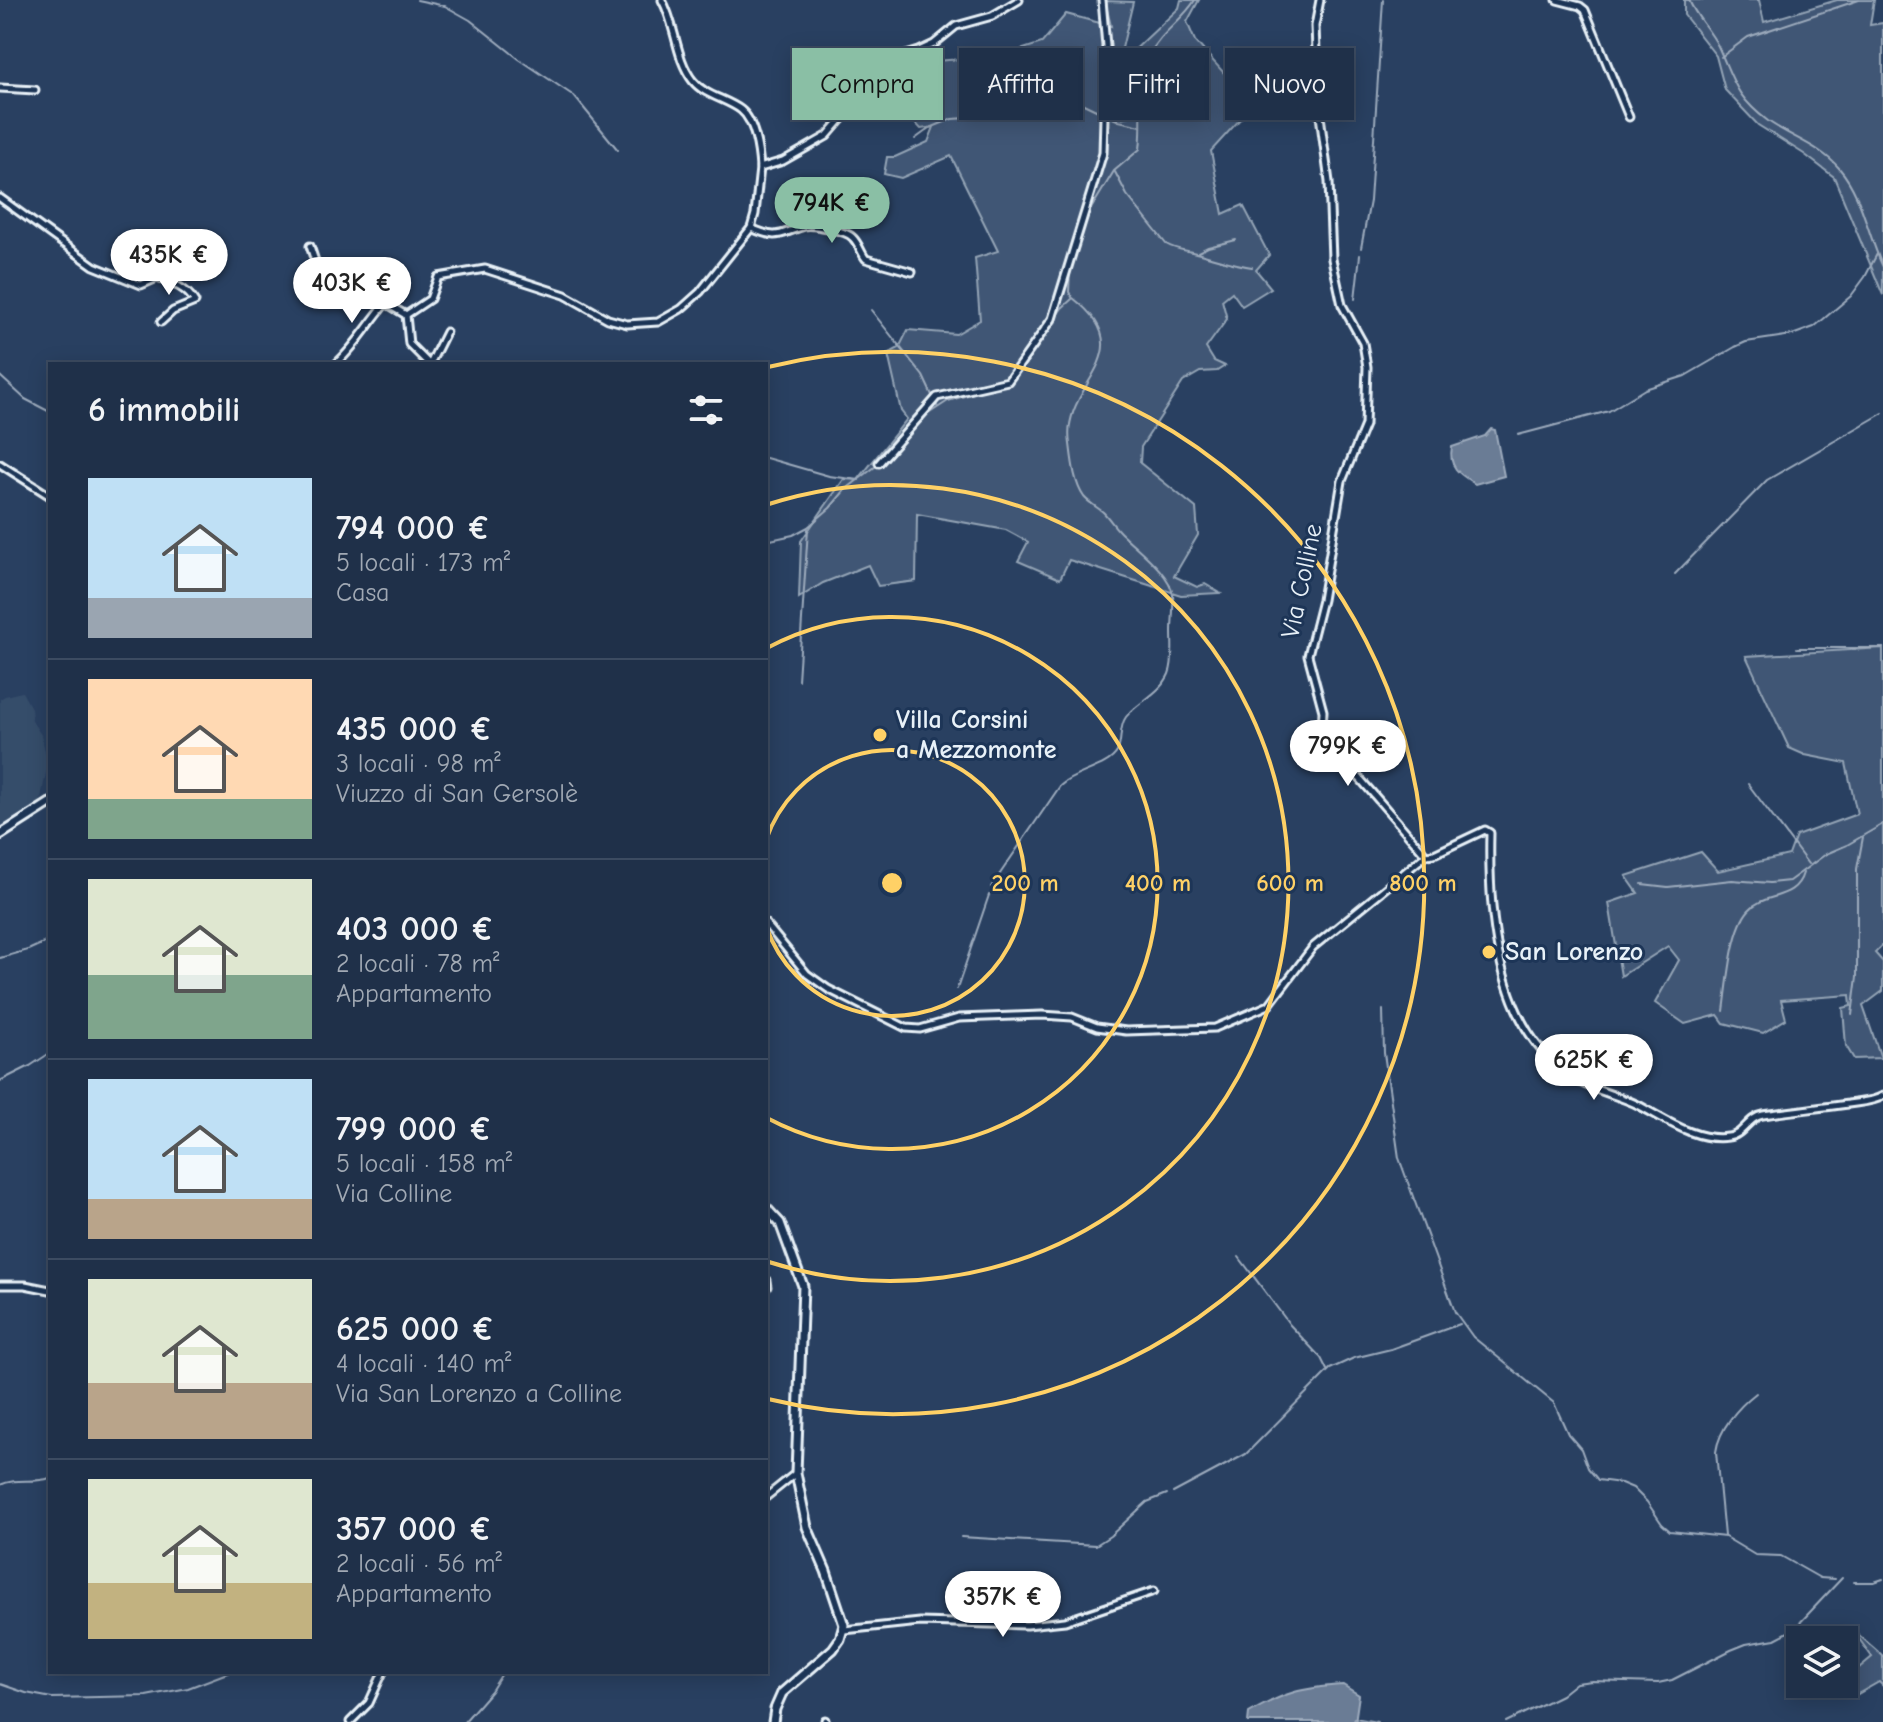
<!DOCTYPE html>
<html lang="it">
<head>
<meta charset="utf-8">
<style>
	:root { --surface:#1f3049; --page:#2c3c53; --text:#f1f3f6; --muted:#a1a9b4; --line:#3c4b61; --accent:#8abfa5 }
	body { margin:0; font-family:"Comic Neue",sans-serif; background:var(--page); color:var(--text); height:100vh; display:flex; flex-direction:column; font-size:30px; white-space:nowrap }
	* { box-sizing:border-box; margin:0 }
	p { font-size:26px; color:var(--muted) }
	.icon { flex:none; width:44px; height:44px; fill:none; stroke:currentColor; stroke-width:2; stroke-linecap:round; stroke-linejoin:round }
	.map { position:relative; flex:1; overflow:hidden }
	.side { position:absolute; left:48px; top:362px; width:720px; height:1312px; display:flex; flex-direction:column; background:var(--surface); border-radius:0px; box-shadow:0 4px 20px #0003,0 0 0 2px var(--line) }
	.side>* { flex:none }
	.hud { position:absolute; left:792px; top:48px; width:760px; height:72px; display:flex; gap:16px }
	.fabs { position:absolute; left:1786px; top:1626px; display:grid; gap:16px }
	.fabs a { display:grid; place-items:center; width:72px; height:72px; border-radius:0px; background:var(--surface); box-shadow:0 4px 20px #0003,0 0 0 2px var(--line); font-size:40px }
	.price { position:absolute; translate:-50% -68px; padding:0 18px; border-radius:28px; background:#fff; color:#222; font-size:26px; line-height:52px; filter:drop-shadow(0 2px 4px #0008) }
	.price::after { content:''; position:absolute; left:50%; top:48px; width:24px; height:18px; margin-left:-12px; background:inherit; clip-path:polygon(0 0,100% 0,50% 100%) }
	.price.active { background:var(--accent); color:#111 }
	ul { padding:0; list-style:none }
	li { display:flex; align-items:center; gap:24px; height:200px; padding:0 40px }
	li+li { border-top:2px solid var(--line) }
	li span { display:grid; place-items:center; flex:none; width:224px; height:160px; border-radius:0px; color:#555 }
	li>.icon { margin-inline-start:auto }
	span .icon { width:96px; height:96px; fill:#fffc; stroke-width:1 }
	li b { font-size:34px }
	h2 { display:flex; justify-content:space-between; align-items:center; height:96px; padding:0 40px; font-size:34px }
	.chip { padding:0 28px; border-radius:0px; background:var(--surface); box-shadow:0 4px 20px #0003,0 0 0 2px var(--line); font-size:28px; line-height:72px }
	.chip.active { background:var(--accent); color:#111 }
	.map>svg:first-child { display:block }
	.built { fill:#364d6b }
	.green { fill:#415774; stroke:#94a4b6; stroke-width:2 }
	.water { fill:#6b7c95; stroke:#9dabbd; stroke-width:2 }
	.lines { fill:none; stroke-linecap:round; stroke-linejoin:round }
	.stream { stroke:#9dabbd; stroke-width:2 }
	.minor-casing { stroke:#e8f1f8; stroke-width:11 }
	.secondary-casing { stroke:#e8f1f8; stroke-width:13 }
	.minor { stroke:#1d3557; stroke-width:5 }
	.secondary { stroke:#1d3557; stroke-width:7 }
	.ring { fill:none; stroke:#ffd166; stroke-width:4 }
	.poi-dot { fill:#ffd166; stroke:#1d3557; stroke-width:3 }
	.labels { text-anchor:middle; dominant-baseline:central; stroke-width:6; stroke-linejoin:round; paint-order:stroke }
	.street-label { font-size:26px; fill:#e8f1f8; stroke:#1d3557 }
	.poi-label { font-size:26px; font-weight:bold; fill:#e8f1f8; stroke:#1d3557; text-anchor:start }
	.centre { fill:#ffd166; stroke:#1d3557; stroke-width:4 }
	.ring-label { font-size:24px; text-anchor:middle; font-weight:bold; fill:#ffd166; stroke:#1d3557; stroke-width:6; stroke-linejoin:round; paint-order:stroke }
</style>
</head>
<body>
<div class="map">
<svg width="1883" height="1722" viewBox="0 0 1883 1722">
	<rect width="100%" height="100%" fill="#294061"/>
	<filter id="ink" filterUnits="userSpaceOnUse"><feTurbulence type="fractalNoise" baseFrequency=".0125" numOctaves="2"/><feDisplacementMap in="SourceGraphic" scale="16" xChannelSelector="R" yChannelSelector="G"/><feConvolveMatrix kernelMatrix="1 2 1 2 8 2 1 2 1" color-interpolation-filters="sRGB"/></filter>
	<g filter="url(#ink)">
		<polygon class="built" points="22,692 31,708 32,721 41,735 48,763 39,807 0,832 0,699 5,696"/>
		<g class="green">
			<polygon points="1181,0 1199,0 1187,22 1195,41 1253,105 1211,151 1223,214 1243,205 1269,255 1256,270 1271,288 1242,306 1232,292 1222,300 1227,319 1206,348 1214,361 1225,366 1217,371 1200,372 1183,382 1141,447 1140,463 1196,508 1198,535 1174,576 1197,587 1205,584 1220,593 1181,595 1069,560 1060,579 1018,561 1028,542 1006,530 917,514 916,581 878,586 868,565 823,583 799,598 801,541 844,479 858,480 907,419 901,411 888,354 899,348 908,330 956,334 980,320 975,258 998,251 951,156 901,178 884,174 887,157 895,157 928,142 934,127 921,129 908,115 906,105 927,96 923,72 935,61 1002,56 1042,43 1066,14 1111,26 1105,1 1133,2 1108,107 1115,119 1131,116 1127,57 1179,8"/>
			<polygon points="1684,0 1759,0 1764,22 1837,0 1874,0 1870,25 1883,23 1883,295 1834,177 1804,154 1758,125 1725,90 1716,56 1684,15"/>
			<polygon points="1883,648 1883,945 1875,953 1883,962 1883,991 1863,1006 1881,1058 1854,1059 1846,1046 1843,1008 1851,1006 1850,995 1781,1000 1786,1019 1763,1033 1724,1023 1718,1015 1685,1024 1655,1003 1679,960 1668,946 1621,976 1609,903 1638,893 1626,876 1701,852 1718,871 1789,855 1796,836 1857,814 1846,763 1805,755 1789,748 1746,656"/>
			<polygon points="1852,1629 1883,1656 1883,1686 1879,1682 1854,1696 1847,1678 1872,1657"/>
		</g>
		<g class="water">
			<path d="M1491 429 1495 430 1504 476 1475 484C1459 474 1448 467 1452 447L1485 436Z"/>
			<path d="M1343 1685 1359 1695 1355 1722H1248L1249 1713C1285 1692 1301 1688 1343 1685Z"/>
		</g>
		<g class="lines">
			<g class="stream">
				<polyline points="417,0 445,6 470,20 519,59 574,96 618,150"/>
				<path d="M1689 0C1696 17 1710 30 1718 46 1734 81 1735 96 1768 121 1792 138 1819 145 1839 168 1863 196 1867 234 1883 267"/>
				<polyline points="1721,57 1748,37 1859,0"/>
				<polyline points="915,139 930,128 952,119 999,116 1039,95 1071,98 1119,121 1141,126"/>
				<path d="M1115 172 1127 195 1166 244C1176 250 1185 250 1196 253 1215 258 1232 264 1252 267"/>
				<path d="M1086 217 1114 171 1140 149C1144 119 1136 81 1150 54 1161 32 1183 20 1195 0"/>
				<polyline points="1361,248 1370,201 1383,0"/>
				<polyline points="1198,252 1208,247 1236,240"/>
				<polyline points="1070,269 1069,292 1072,297"/>
				<polyline points="1355,299 1360,255"/>
				<polyline points="871,310 923,376 937,406"/>
				<polyline points="1032,351 1062,308 1072,299"/>
				<polyline points="0,376 25,399 50,412"/>
				<polyline points="919,420 948,401 996,386"/>
				<polyline points="1518,435 1609,411 1645,389 1685,376 1735,347 1746,342 1792,335 1814,327 1851,296 1865,277 1877,254"/>
				<polyline points="893,450 910,431"/>
				<polyline points="766,458 829,476 859,480"/>
				<polyline points="766,541 793,535 808,527 830,508 845,490 880,463"/>
				<polyline points="1675,574 1767,480 1883,413"/>
				<polyline points="1797,648 1883,648"/>
				<polyline points="798,680 808,529"/>
				<polyline points="1748,784 1808,864"/>
				<polyline points="1642,884 1668,887 1732,880 1770,883 1789,881 1826,854 1847,845 1883,824"/>
				<path d="M991 887 1060 786C1074 772 1108 768 1117 752 1123 741 1118 728 1126 717 1138 702 1161 693 1169 674 1174 662 1172 645 1172 632 1172 620 1174 607 1173 595 1171 574 1137 549 1123 535 1115 528 1110 519 1103 512 1097 507 1089 503 1084 497 1074 483 1072 460 1070 444 1060 383 1147 356 1073 298"/>
				<polyline points="0,958 28,950 50,940"/>
				<polyline points="957,989 989,895"/>
				<polyline points="1383,1010 1384,1053 1399,1158 1455,1312 1473,1337 1554,1403 1568,1434 1581,1449 1588,1468 1598,1480 1621,1483 1633,1488 1647,1502 1662,1524 1670,1531 1725,1537 1755,1555 1781,1556 1820,1578 1834,1579"/>
				<path d="M1724 1011C1728 984 1731 930 1749 910 1765 892 1795 901 1803 873"/>
				<polyline points="1852,1015 1857,977 1857,869 1863,837"/>
				<polyline points="0,1081 30,1066 50,1053"/>
				<polyline points="1239,1257 1290,1325 1321,1358 1327,1370"/>
				<path d="M0 1485C17 1477 33 1484 50 1478"/>
				<polyline points="1173,1493 1246,1454 1330,1369 1354,1358 1391,1349 1460,1324"/>
				<path d="M1724 1536 1716 1452C1719 1429 1738 1407 1756 1393"/>
				<polyline points="961,1537 1096,1545 1110,1536 1147,1502 1167,1494"/>
				<polyline points="1854,1582 1874,1582 1883,1579"/>
				<polyline points="0,1684 26,1693 52,1698 146,1696 188,1688 230,1672"/>
				<polyline points="1354,1718 1377,1722"/>
				<polyline points="464,1722 491,1691 503,1672"/>
				<polyline points="1506,1722 1561,1695 1576,1683 1592,1681 1658,1683 1672,1680 1731,1650 1746,1644 1775,1639 1794,1629 1842,1578"/>
			</g>
			<g class="minor-casing">
				<g id="minor">
					<path d="M662 0C676 25 675 58 693 81 705 96 727 99 741 110 755 121 759 152 760 168"/>
					<polyline points="1557,0 1580,6 1585,10 1629,117"/>
					<polyline points="0,88 35,90"/>
					<path d="M0 198 94 266 141 285 157 278C172 283 186 287 195 302L173 311 161 322"/>
					<path d="M751 228C780 241 779 233 805 226 813 224 848 231 853 238 859 244 861 253 866 259L912 272"/>
					<polyline points="310,246 317,267 324,274 348,291 377,298 406,315"/>
					<polyline points="406,315 430,299 438,277 485,269 565,295 608,319 627,324 658,322 681,309 700,292 751,228 755,214 760,168 783,161 827,136 846,114 861,77 874,65 919,51 934,44 956,26 992,16 1019,0"/>
					<polyline points="406,315 409,344 429,364"/>
					<path d="M336 364C358 344 367 325 386 303"/>
					<polyline points="430,364 446,332"/>
					<polyline points="879,463 937,397 1008,381 1052,319 1103,153 1106,46 1102,0"/>
					<polyline points="0,464 50,496"/>
					<path d="M1426 855 1434 854 1485 830 1490 833C1488 914 1497 1033 1576 1080 1595 1091 1618 1095 1638 1105 1665 1119 1696 1142 1728 1137 1743 1136 1748 1117 1763 1115 1791 1111 1819 1108 1848 1104 1859 1102 1873 1102 1883 1096"/>
					<polyline points="766,924 807,974 828,989 906,1028 920,1029 959,1018 1042,1015 1072,1017 1097,1027 1126,1031 1215,1028 1269,1005 1313,947 1426,855 1330,744 1322,729 1323,711 1308,655 1322,600 1342,481 1365,425 1367,367 1363,343 1342,305 1332,259 1329,182 1318,101 1315,26 1320,0"/>
					<polyline points="766,1280 767,1287"/>
					<polyline points="0,1285 25,1285 50,1290"/>
					<polyline points="766,1497 796,1473"/>
					<polyline points="844,1630 920,1622 1027,1625 1065,1621 1154,1591"/>
					<polyline points="825,1720 825,1722"/>
					<polyline points="350,1722 369,1703 383,1672"/>
				</g>
			</g>
			<g class="secondary-casing">
				<g id="secondary">
					<polyline points="0,835 50,803"/>
					<polyline points="766,1208 780,1223 803,1286 796,1473 807,1527 826,1571 844,1625 840,1639 833,1649 782,1693 775,1709 773,1722"/>
				</g>
			</g>
			<use href="#minor" class="minor"/>
			<use href="#secondary" class="secondary"/>
		</g>
	</g>
	<g class="ring">
		<path d="M766 840A133 133 0 1 1 766 926"/>
		<path d="M767 648A266 266 0 1 1 767 1118"/>
		<path d="M769 504A398 398 0 1 1 769 1262"/>
		<path d="M768 367A531 531 0 1 1 768 1399"/>
	</g>
	<g class="poi-dot">
		<circle cx="880" cy="735" r="8"/>
		<circle cx="1489" cy="952" r="8"/>
	</g>
	<g class="labels">
		<g class="street-label">
			<text transform="translate(1302 581) rotate(-78)">Via Colline</text>
		</g>
		<g class="poi-label">
			<text x="896" y="720">Villa Corsini<tspan x="896" dy="30">a Mezzomonte</tspan></text>
			<text x="1505" y="952">San Lorenzo</text>
		</g>
	</g>
	<circle cx="892" cy="883" r="12" class="centre"/>
	<g class="ring-label">
		<text x="1025" y="891">200 m</text>
		<text x="1158" y="891">400 m</text>
		<text x="1290" y="891">600 m</text>
		<text x="1423" y="891">800 m</text>
	</g>
</svg>
<div class="fabs">
<a><svg class="icon" aria-label="layers" viewBox="0 0 24 24"><path d="M12 4l9 5-9 5-9-5zM3 14l9 5 9-5"/></svg></a>
</div>
<b class="price active" style="left:832px;top:245px">794K €</b>
<b class="price" style="left:169px;top:297px">435K €</b>
<b class="price" style="left:352px;top:325px">403K €</b>
<b class="price" style="left:1348px;top:788px">799K €</b>
<b class="price" style="left:1594px;top:1102px">625K €</b>
<b class="price" style="left:1003px;top:1639px">357K €</b>
<div class="hud">
<a class="chip active">Compra</a>
<a class="chip">Affitta</a>
<a class="chip">Filtri</a>
<a class="chip">Nuovo</a>
</div>
<section class="side">
<h2>6 immobili<svg class="icon" aria-label="filters" viewBox="0 0 24 24"><path d="M4 7h16M4 17h16"/><circle cx="9" cy="7" r="2"/><circle cx="15" cy="17" r="2"/></svg></h2>
<ul>
<li><span style="background:linear-gradient(#bfe0f5 75%,#9aa5b1 0)"><svg class="icon" aria-label="home" viewBox="0 0 24 24"><path d="M3 11l9-7 9 7M6 9v11h12V9"/></svg></span><div><b>794 000 €</b><p>5 locali · 173 m²</p><p>Casa</p></div></li>
<li><span style="background:linear-gradient(#ffd9b3 75%,#7fa58c 0)"><svg class="icon" aria-label="home" viewBox="0 0 24 24"><path d="M3 11l9-7 9 7M6 9v11h12V9"/></svg></span><div><b>435 000 €</b><p>3 locali · 98 m²</p><p>Viuzzo di San Gersolè</p></div></li>
<li><span style="background:linear-gradient(#dfe7d0 60%,#7fa58c 0)"><svg class="icon" aria-label="home" viewBox="0 0 24 24"><path d="M3 11l9-7 9 7M6 9v11h12V9"/></svg></span><div><b>403 000 €</b><p>2 locali · 78 m²</p><p>Appartamento</p></div></li>
<li><span style="background:linear-gradient(#bfe0f5 75%,#b9a48a 0)"><svg class="icon" aria-label="home" viewBox="0 0 24 24"><path d="M3 11l9-7 9 7M6 9v11h12V9"/></svg></span><div><b>799 000 €</b><p>5 locali · 158 m²</p><p>Via Colline</p></div></li>
<li><span style="background:linear-gradient(#dfe7d0 65%,#b9a48a 0)"><svg class="icon" aria-label="home" viewBox="0 0 24 24"><path d="M3 11l9-7 9 7M6 9v11h12V9"/></svg></span><div><b>625 000 €</b><p>4 locali · 140 m²</p><p>Via San Lorenzo a Colline</p></div></li>
<li><span style="background:linear-gradient(#dfe7d0 65%,#c2b280 0)"><svg class="icon" aria-label="home" viewBox="0 0 24 24"><path d="M3 11l9-7 9 7M6 9v11h12V9"/></svg></span><div><b>357 000 €</b><p>2 locali · 56 m²</p><p>Appartamento</p></div></li>
</ul>
</section>
</div>
</body>
</html>
